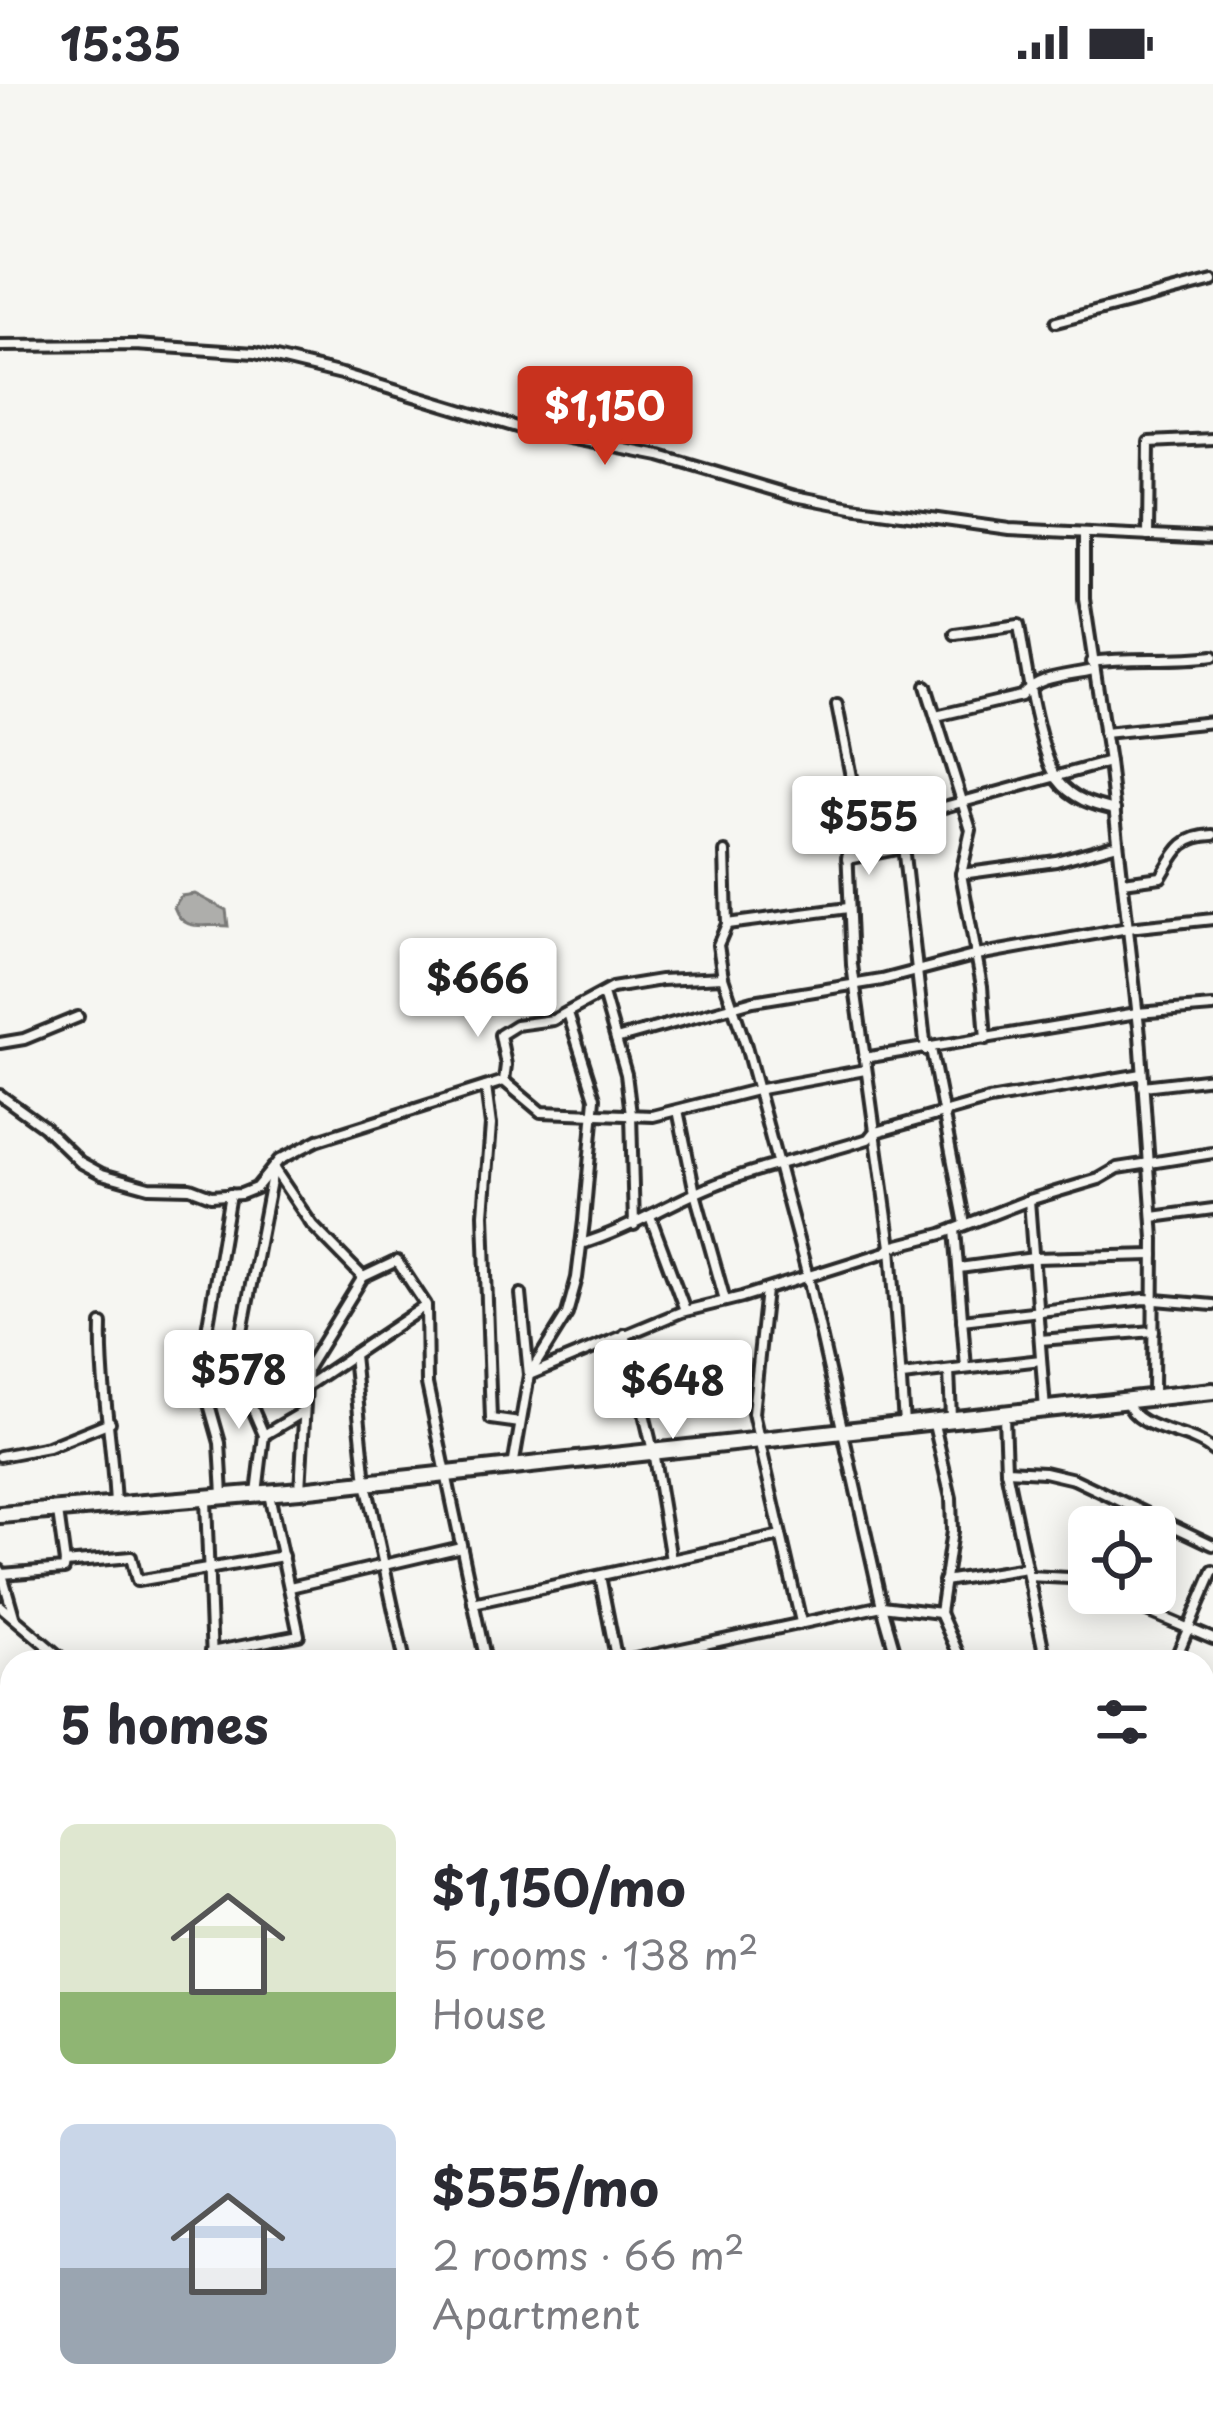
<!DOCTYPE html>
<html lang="en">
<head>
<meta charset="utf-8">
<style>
	:root { --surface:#fff; --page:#f7f7f7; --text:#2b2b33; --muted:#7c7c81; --accent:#c8321e }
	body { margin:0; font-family:"Playpen Sans",sans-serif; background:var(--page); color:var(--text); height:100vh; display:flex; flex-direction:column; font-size:45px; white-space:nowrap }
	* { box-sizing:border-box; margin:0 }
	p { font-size:39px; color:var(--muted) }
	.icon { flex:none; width:66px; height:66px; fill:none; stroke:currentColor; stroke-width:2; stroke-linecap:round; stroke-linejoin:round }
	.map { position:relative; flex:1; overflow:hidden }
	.panel { position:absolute; left:0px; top:1566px; width:1215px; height:768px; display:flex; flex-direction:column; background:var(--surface); border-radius:36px 36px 0 0; box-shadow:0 6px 30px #0003 }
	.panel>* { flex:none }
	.buttons { position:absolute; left:1068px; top:1422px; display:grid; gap:24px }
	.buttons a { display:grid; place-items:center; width:108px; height:108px; border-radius:18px; background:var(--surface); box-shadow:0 6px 30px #0003; font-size:60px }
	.price { position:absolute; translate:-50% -102px; padding:0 27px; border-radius:12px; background:#fff; color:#222; font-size:39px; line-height:78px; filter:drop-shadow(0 3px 6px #0008) }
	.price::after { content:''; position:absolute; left:50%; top:72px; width:36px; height:27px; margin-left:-18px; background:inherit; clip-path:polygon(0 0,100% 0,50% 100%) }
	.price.on { background:var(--accent); color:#fff }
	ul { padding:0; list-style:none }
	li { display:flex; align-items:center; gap:36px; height:300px; padding:0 60px }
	li span { display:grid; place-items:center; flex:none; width:336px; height:240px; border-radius:18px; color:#555 }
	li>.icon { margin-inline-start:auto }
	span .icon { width:144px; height:144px; fill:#fffc; stroke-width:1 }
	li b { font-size:51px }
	h2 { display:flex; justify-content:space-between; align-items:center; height:144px; padding:0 60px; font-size:51px }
	.status { display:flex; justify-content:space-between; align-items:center; height:84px; padding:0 60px; background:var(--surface); direction:ltr }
	.status svg { height:33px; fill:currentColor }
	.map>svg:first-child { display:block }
	.water { fill:#aeaeab; stroke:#7a7a78; stroke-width:3 }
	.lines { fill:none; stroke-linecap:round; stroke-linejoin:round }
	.river { stroke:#aeaeab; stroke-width:16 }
	.minor-casing { stroke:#2b2b2b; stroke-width:16 }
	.trunk-casing { stroke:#2b2b2b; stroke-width:22 }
	.minor { stroke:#f6f6f2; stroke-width:8 }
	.trunk { stroke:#f6f6f2; stroke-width:14 }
</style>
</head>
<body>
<div class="status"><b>15:35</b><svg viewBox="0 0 49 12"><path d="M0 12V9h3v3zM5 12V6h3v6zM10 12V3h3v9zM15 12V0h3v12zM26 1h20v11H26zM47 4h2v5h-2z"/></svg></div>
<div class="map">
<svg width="1213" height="2334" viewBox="0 0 1213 2334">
	<rect width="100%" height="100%" fill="#f6f6f2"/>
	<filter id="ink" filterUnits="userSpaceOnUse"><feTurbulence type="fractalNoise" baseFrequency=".00833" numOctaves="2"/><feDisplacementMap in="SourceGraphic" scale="24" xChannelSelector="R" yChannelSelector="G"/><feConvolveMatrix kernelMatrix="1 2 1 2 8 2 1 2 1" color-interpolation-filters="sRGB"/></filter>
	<g filter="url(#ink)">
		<g class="water">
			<path d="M195 810 226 826 228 842C204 839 184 850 174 823L181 812Z"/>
			<polygon points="12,1835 12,1930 0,1930 0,1837"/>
		</g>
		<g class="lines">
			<g class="river">
				<polyline points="0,2131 12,2125"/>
				<polyline points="356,2322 366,2334"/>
			</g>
			<g class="minor-casing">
				<g id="minor">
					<polyline points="1056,238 1213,197"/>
					<polyline points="0,262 135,261 255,269 342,290 523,345 660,372 795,412 852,423 1009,445 1213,455"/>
					<polyline points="1084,450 1084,515 1109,678 1140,951 1154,1155 1153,1313"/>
					<polyline points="1148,452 1149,358 1213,355"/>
					<path d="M955 550 1019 541C1025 577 1038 667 1058 696 1072 715 1093 721 1115 726"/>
					<path d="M1091 578C1132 572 1172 578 1213 572"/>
					<polyline points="926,602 971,746 961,790 982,902 986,955"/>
					<polyline points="837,621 852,698 847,762 852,881 891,1163 904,1339"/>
					<path d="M936 632 1021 612C1038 591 1068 592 1093 586"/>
					<polyline points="1104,649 1213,638"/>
					<polyline points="725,768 727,840 718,861 723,893 746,962 808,1193 882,1522 898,1578"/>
					<polyline points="847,775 902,764"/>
					<polyline points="961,790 1056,777 1118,760"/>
					<path d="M1123 798 1161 793C1176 768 1181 752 1213 751"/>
					<polyline points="727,840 848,824"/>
					<polyline points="603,910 626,990 631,1030 634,1141"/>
					<polyline points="616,955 753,917 882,896 977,871 1128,844 1213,835"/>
					<polyline points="0,959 24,955 78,933"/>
					<polyline points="931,965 965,1140"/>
					<polyline points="926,966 900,735 1109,678"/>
					<polyline points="864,974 1137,929 1213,923"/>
					<polyline points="504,997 541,1028 653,1032 756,1006 865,986"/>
					<polyline points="1143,1002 1213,994"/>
					<polyline points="486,1003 491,1041 484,1130 491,1335 520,1339"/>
					<polyline points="0,1011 43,1042 80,1078 102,1090 149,1103 190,1104 211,1112 241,1110 256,1104 279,1076 318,1056 504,997 506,981 500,951 516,941 553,936 612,904 661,896 723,893"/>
					<polyline points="678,1026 695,1109 725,1216"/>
					<polyline points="274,1085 312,1141 363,1193"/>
					<polyline points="1029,1116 1045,1326"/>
					<polyline points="650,1132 685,1226"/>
					<polyline points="1153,1133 1213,1125"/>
					<polyline points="955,1145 966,1284"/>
					<path d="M581 1160C629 1146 670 1118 717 1100 765 1081 819 1071 868 1055L873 1049 989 1016 1142 990"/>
					<polyline points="959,1184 1034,1174 1154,1171"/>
					<polyline points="766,1206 753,1329 801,1538"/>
					<polyline points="962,1236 1145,1215 1213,1221"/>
					<path d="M102 1240C100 1301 113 1361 115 1423"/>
					<polyline points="625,1250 653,1367 671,1476"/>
					<polyline points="1040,1256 1154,1247"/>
					<polyline points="353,1271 366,1399 405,1578"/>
					<polyline points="949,1287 951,1333"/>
					<polyline points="529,1291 681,1228 742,1213 886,1168 891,1163 942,1150 1029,1116 1099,1095 1118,1084 1213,1069"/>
					<polyline points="529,1291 567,1230 577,1194 584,1137 595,1014 568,929"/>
					<polyline points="902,1292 1041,1276"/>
					<polyline points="305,1303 425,1222"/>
					<path d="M1126 1316C1137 1349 1188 1345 1213 1367"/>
					<polyline points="1004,1332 1006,1386 1046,1578"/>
					<polyline points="264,1351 303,1328"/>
					<polyline points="0,1372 48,1363 110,1338"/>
					<polyline points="513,1383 529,1291 521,1210"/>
					<polyline points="1006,1386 1044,1388 1074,1395 1213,1461"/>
					<polyline points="300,1406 307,1284 363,1193 397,1177 426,1221 427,1300 486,1578"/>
					<polyline points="257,1409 264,1351 235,1284 273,1086"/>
					<polyline points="223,1411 220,1359 200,1288 230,1110"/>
					<polyline points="206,1416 212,1578"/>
					<polyline points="58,1428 65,1479"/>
					<polyline points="0,1486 2,1490 64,1485 65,1479 131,1473 137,1497 283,1472"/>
					<polyline points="2,1490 14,1532"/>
					<polyline points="600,1492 617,1578"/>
					<polyline points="1028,1492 1069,1494 1089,1502"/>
					<polyline points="944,1497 1026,1484"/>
					<polyline points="290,1503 461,1463"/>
					<polyline points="1104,1509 1213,1555"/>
					<polyline points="473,1519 781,1452"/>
					<polyline points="0,1522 66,1578"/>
					<polyline points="940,1529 962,1578"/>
					<polyline points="211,1568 299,1551 269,1410"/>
					<polyline points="621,1578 882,1522 940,1529 952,1447 951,1414 933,1336"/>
					<polyline points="1174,1578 1213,1487"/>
					<polyline points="1203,1644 1213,1647"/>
					<polyline points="0,1650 12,1648"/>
					<polyline points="1203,1741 1213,1733"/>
					<polyline points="1203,1786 1213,1792"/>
					<polyline points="0,1831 12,1828"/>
					<polyline points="1203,1871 1213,1860"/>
					<polyline points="1203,1997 1213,1986"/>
					<polyline points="0,2034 8,2034 12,2047"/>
					<polyline points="1203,2052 1213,2050"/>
					<polyline points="1203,2138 1213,2139"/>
					<polyline points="1203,2229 1213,2231"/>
					<polyline points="139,2322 141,2334"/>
					<polyline points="713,2322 766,2334"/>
					<polyline points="997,2334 1012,2322"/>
					<polyline points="1083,2334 1085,2322"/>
					<polyline points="1169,2334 1172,2322"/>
				</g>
			</g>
			<g class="trunk-casing">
				<polyline id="trunk" points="0,1431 300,1406 1213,1307"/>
			</g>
			<use href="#minor" class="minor"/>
			<use href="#trunk" class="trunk"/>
		</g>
	</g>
</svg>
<div class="buttons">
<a><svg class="icon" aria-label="locate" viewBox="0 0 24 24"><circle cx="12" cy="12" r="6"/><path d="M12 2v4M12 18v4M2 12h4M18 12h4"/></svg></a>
</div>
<b class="price on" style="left:605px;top:384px">$1,150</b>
<b class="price" style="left:869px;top:794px">$555</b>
<b class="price" style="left:478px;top:956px">$666</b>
<b class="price" style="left:239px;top:1348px">$578</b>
<b class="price" style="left:673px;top:1358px">$648</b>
<section class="panel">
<h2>5 homes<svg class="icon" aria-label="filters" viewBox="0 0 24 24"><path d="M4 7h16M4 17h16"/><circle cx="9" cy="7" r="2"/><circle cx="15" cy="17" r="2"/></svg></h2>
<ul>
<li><span style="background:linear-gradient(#dfe7d0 70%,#8fb573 0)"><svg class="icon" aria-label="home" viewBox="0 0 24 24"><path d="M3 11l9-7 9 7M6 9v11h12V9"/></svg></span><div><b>$1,150/mo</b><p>5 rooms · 138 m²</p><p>House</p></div></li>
<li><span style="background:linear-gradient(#c9d6e8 60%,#9aa5b1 0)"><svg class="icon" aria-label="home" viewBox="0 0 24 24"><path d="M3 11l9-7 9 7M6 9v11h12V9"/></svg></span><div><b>$555/mo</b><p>2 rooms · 66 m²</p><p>Apartment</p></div></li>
</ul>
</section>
</div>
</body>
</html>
